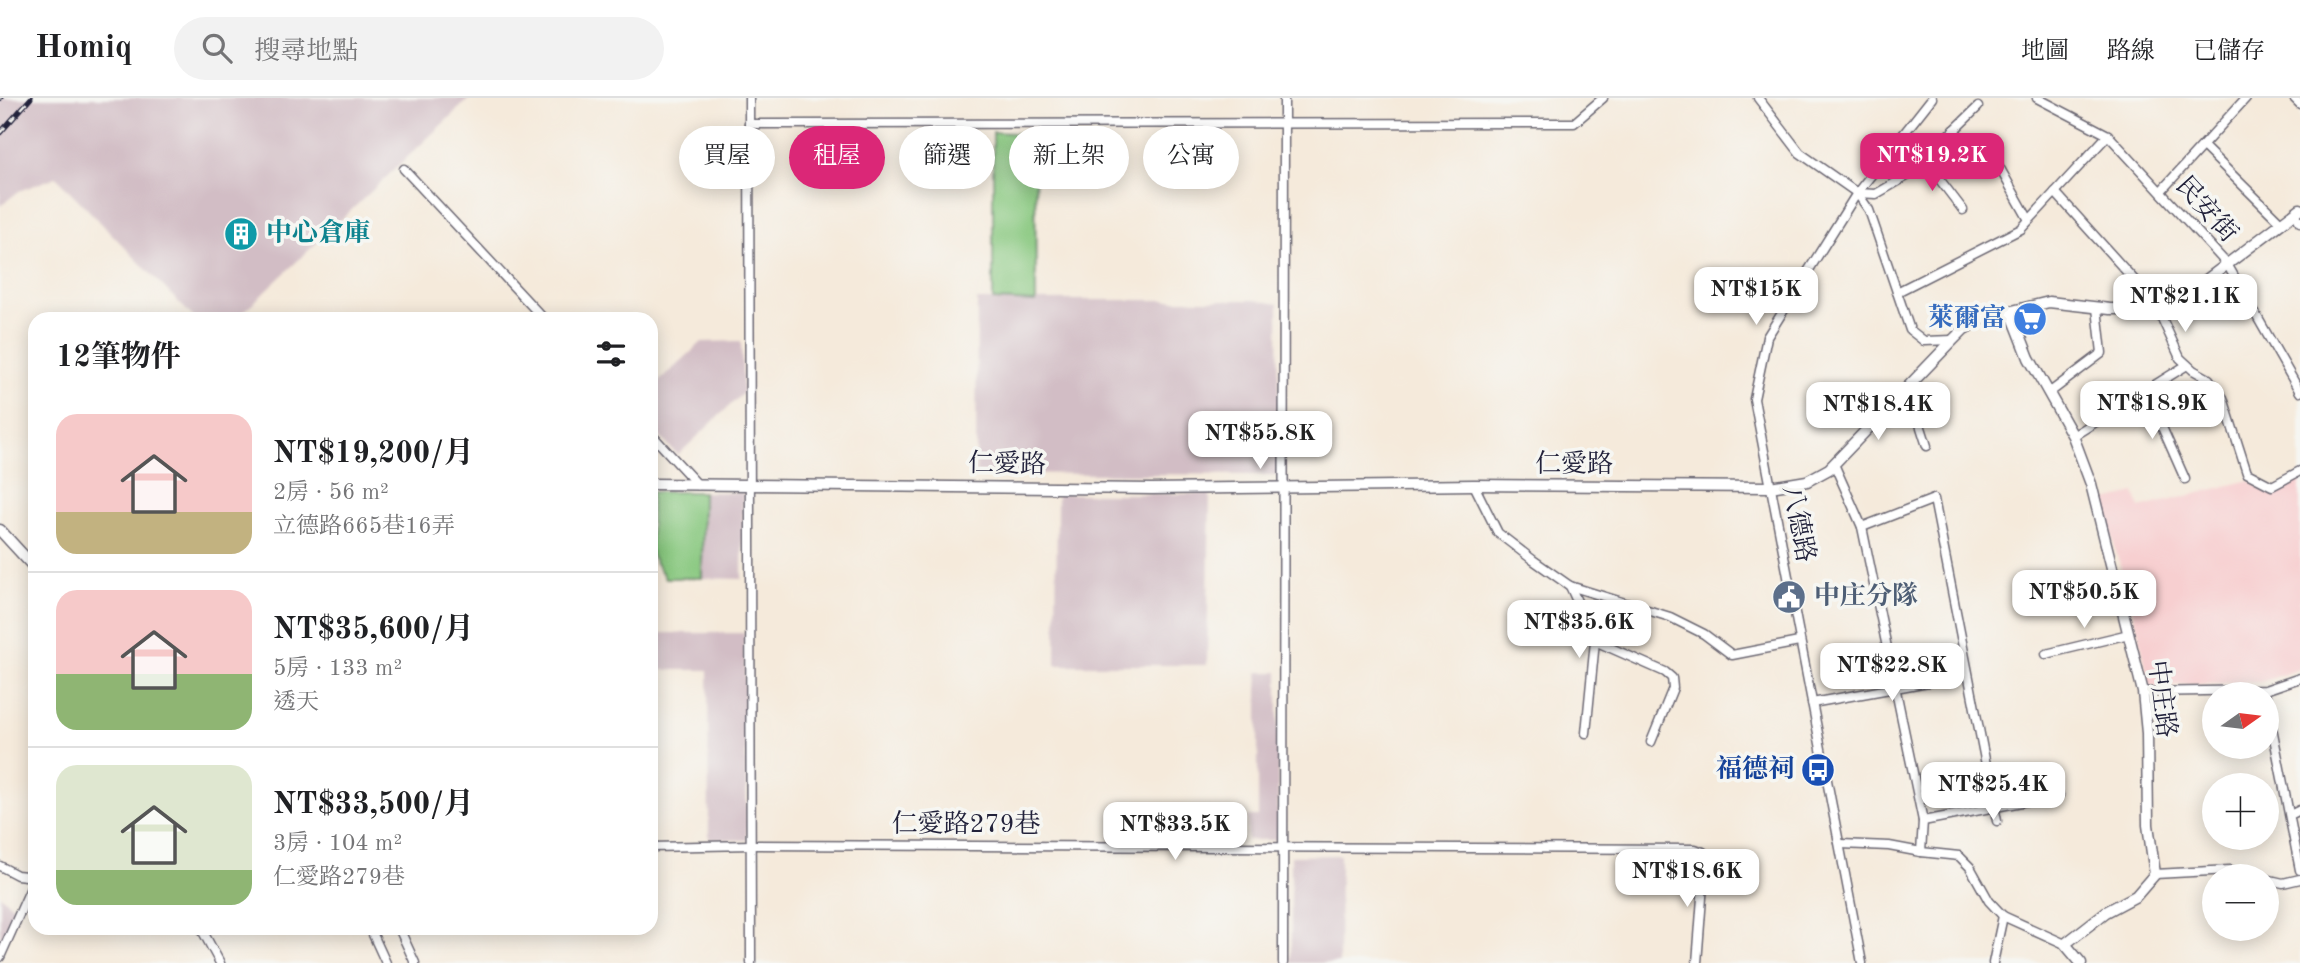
<!DOCTYPE html>
<html lang="zh-TW">
<head>
<meta charset="utf-8">
<style>
	:root { --surface:#fff; --page:#f2f2f2; --text:#202124; --muted:#757577; --line:#e0e0e0; --accent:#db2777 }
	body { margin:0; font-family:"Old Standard TT","Noto Serif TC",serif; background:var(--page); color:var(--text); height:100vh; display:flex; flex-direction:column; font-size:26px; white-space:nowrap }
	* { box-sizing:border-box; margin:0 }
	p { font-size:23px; color:var(--muted) }
	.icon { flex:none; width:38px; height:38px; fill:none; stroke:currentColor; stroke-width:2; stroke-linecap:round; stroke-linejoin:round }
	.map { position:relative; flex:1; overflow:hidden }
	.side { position:absolute; left:28px; top:214px; width:630px; height:623px; display:flex; flex-direction:column; background:var(--surface); border-radius:21px; box-shadow:0 4px 18px #0003 }
	.side>* { flex:none }
	.banner { position:absolute; left:679px; top:28px; width:665px; height:63px; display:flex; gap:14px }
	.needle { width:46px; rotate:76deg }
	.tools { position:absolute; left:2202px; top:584px; display:grid; gap:14px }
	.tools a { display:grid; place-items:center; width:77px; height:77px; border-radius:50%; background:var(--surface); box-shadow:0 4px 18px #0003; font-size:35px }
	.price { position:absolute; translate:-50% -60px; padding:0 16px; border-radius:14px; background:#fff; color:#222; font-size:23px; line-height:46px; filter:drop-shadow(0 2px 4px #0008) }
	.price::after { content:''; position:absolute; left:50%; top:42px; width:21px; height:16px; margin-left:-10px; background:inherit; clip-path:polygon(0 0,100% 0,50% 100%) }
	.price.current { background:var(--accent); color:#fff }
	ul { padding:0; list-style:none }
	li { display:flex; align-items:center; gap:21px; height:175px; padding:0 28px }
	li+li { border-top:2px solid var(--line) }
	li span { display:grid; place-items:center; flex:none; width:196px; height:140px; border-radius:21px; color:#555 }
	li>.icon { margin-inline-start:auto }
	span .icon { width:84px; height:84px; fill:#fffc; stroke-width:1 }
	li b { font-size:30px }
	h2 { display:flex; justify-content:space-between; align-items:center; height:84px; padding:0 28px; font-size:30px }
	.tag { padding:0 24px; border-radius:32px; background:var(--surface); box-shadow:0 4px 18px #0003; font-size:24px; line-height:63px }
	.tag.current { background:var(--accent); color:#fff }
	header { display:flex; align-items:center; gap:42px; box-sizing:border-box; height:98px; padding:0 35px; background:var(--surface); border-bottom:2px solid var(--line) }
	header strong { font-size:33px }
	nav { display:flex; gap:38px; margin-inline-start:auto; font-size:24px }
	.search { width:490px; height:63px; background:var(--page); display:flex; align-items:center; gap:18px; box-sizing:border-box; padding:0 24px; border-radius:38px; color:var(--muted); font-size:26px }
	.map>svg:first-child { display:block }
	.built { fill:#f7cfd0 }
	.industrial { fill:#d2bdc5 }
	.green { fill:#87c77e; stroke:#54745c; stroke-width:2 }
	.lines { fill:none; stroke-linecap:round; stroke-linejoin:round }
	.minor-casing { stroke:#6c6873; stroke-width:11 }
	.tertiary-casing { stroke:#6c6873; stroke-width:13 }
	.minor { stroke:#fff; stroke-width:8 }
	.tertiary { stroke:#fff; stroke-width:10 }
	.rail-casing { stroke:#22223b; stroke-width:5 }
	.rail { stroke:#f6f6f2; stroke-width:2.5; stroke-dasharray:8; stroke-linecap:butt }
	.labels { text-anchor:middle; dominant-baseline:central; stroke-width:7; stroke-linejoin:round; paint-order:stroke }
	.street-label { font-size:26px; fill:#22223b; stroke:#f6f6f2 }
	.culture-label { font-size:26px; font-weight:bold; fill:#0d838f; stroke:#f6f6f2; text-anchor:start }
	.shop-label { font-size:26px; font-weight:bold; fill:#366cbe; stroke:#f6f6f2; text-anchor:end }
	.service-label { font-size:26px; font-weight:bold; fill:#4e5e75; stroke:#f6f6f2; text-anchor:start }
	.transit-label { font-size:26px; font-weight:bold; fill:#164399; stroke:#f6f6f2; text-anchor:end }
</style>
</head>
<body>
<header>
<strong>Homiq</strong>
<div class="search"><svg class="icon" aria-label="search" viewBox="0 0 24 24"><circle cx="10" cy="10" r="6"/><path d="M15 15l6 6"/></svg>搜尋地點</div>
<nav><a>地圖</a><a>路線</a><a>已儲存</a></nav>
</header>
<div class="map">
<svg width="2300" height="865" viewBox="0 0 2300 865">
	<rect width="100%" height="100%" fill="#f6f6f2"/>
	<filter id="ink" filterUnits="userSpaceOnUse"><feTurbulence type="fractalNoise" baseFrequency=".0143" numOctaves="2"/><feDisplacementMap in="SourceGraphic" scale="14" xChannelSelector="R" yChannelSelector="G"/><feConvolveMatrix kernelMatrix="1 2 1 2 8 2 1 2 1" color-interpolation-filters="sRGB"/></filter>
	<filter id="wash" filterUnits="userSpaceOnUse"><feTurbulence type="fractalNoise" baseFrequency=".00686" numOctaves="4" result="noise"/><feDisplacementMap in="SourceGraphic" scale="28" xChannelSelector="R" yChannelSelector="G"/><feGaussianBlur stdDeviation="1.57" result="paint"/><feColorMatrix in="noise" values="0 0 0 0 0 0 0 0 0 0 0 0 0 0 0 0 0 1.4 0 .05"/><feComposite in="paint" operator="in"/></filter>
	<g filter="url(#wash)">
		<rect width="100%" height="100%" fill="#f5eadb"/>
		<polygon class="built" points="2300,379 2300,571 2261,584 2150,588 2137,528 2102,403 2135,395 2140,410 2250,382 2270,396"/>
		<g class="industrial">
			<polygon points="0,0 470,0 237,220 194,220 56,79 19,93 0,108"/>
			<polygon points="977,202 1254,202 1278,206 1279,377 976,375"/>
			<polygon points="741,243 743,295 678,357 651,330 651,291 702,244"/>
			<polygon points="703,394 743,395 742,481 702,480"/>
			<polygon points="1057,396 1210,396 1207,567 1056,567"/>
			<polygon points="651,535 744,535 747,742 709,741 708,572 651,572"/>
			<polygon points="1258,574 1278,574 1278,742 1247,742 1248,718 1258,718"/>
			<polygon points="1340,757 1339,865 1291,865 1291,758"/>
			<polygon points="0,797 18,813 0,851"/>
		</g>
		<g class="green">
			<polygon points="993,34 1035,36 1036,204 993,202"/>
			<polygon points="651,394 703,394 702,480 665,480 651,457"/>
		</g>
	</g>
	<g filter="url(#ink)">
		<g class="lines">
			<g class="minor-casing">
				<g id="minor">
					<polyline points="749,0 751,865"/>
					<polyline points="1758,0 1800,55 1857,95 1869,112 1910,232 1924,243 1953,242"/>
					<polyline points="2037,0 2108,37 2227,166 2300,294"/>
					<polyline points="2294,0 2300,6"/>
					<polyline points="749,26 1574,25 1603,0"/>
					<polyline points="1954,32 1981,66 1993,58 2029,122"/>
					<polyline points="2203,48 2281,125"/>
					<polyline points="1924,61 1963,112"/>
					<polyline points="404,71 543,220"/>
					<polyline points="2161,93 2246,0"/>
					<polyline points="2055,94 2155,205 2180,260 2193,272 2209,281 2223,300 2247,375 2272,388 2300,373"/>
					<polyline points="1857,95 1876,96 1907,78 1978,9"/>
					<polyline points="2295,115 2300,124"/>
					<polyline points="1897,194 2021,131 2108,37"/>
					<polyline points="1908,289 1927,348"/>
					<polyline points="2146,293 2185,381"/>
					<polyline points="2049,295 2102,255 2097,210"/>
					<polyline points="651,336 698,387"/>
					<polyline points="2073,338 2187,267"/>
					<polyline points="1834,366 1862,429 1923,723 1921,754"/>
					<polyline points="1474,387 1498,435 1533,462 1570,488 1670,519 1704,536 1732,557 1799,544"/>
					<polyline points="1862,429 1934,401 1997,723"/>
					<polyline points="1570,488 1595,543 1586,635"/>
					<polyline points="1595,543 1665,574 1672,580 1673,590 1651,644"/>
					<polyline points="2046,556 2129,536"/>
					<polyline points="2143,594 2265,592 2300,580"/>
					<polyline points="2266,599 2300,772"/>
					<polyline points="1812,605 1967,577"/>
					<polyline points="2290,717 2300,712"/>
					<polyline points="1923,723 2059,697"/>
					<polyline points="1841,746 1889,748 1921,754 1959,758 1970,769 1989,803 2003,818 2065,846"/>
					<polyline points="651,749 752,747 1695,751 1703,754 1705,760 1697,865"/>
					<polyline points="0,768 17,777 35,779"/>
					<polyline points="2155,776 2230,772 2256,779"/>
					<polyline points="2266,781 2283,785 2300,781"/>
					<polyline points="201,830 220,865"/>
					<polyline points="370,830 386,865"/>
					<polyline points="399,830 415,865"/>
					<polyline points="0,859 35,781"/>
					<polyline points="1283,865 1284,0"/>
					<polyline points="1862,865 1754,301 1767,239 1857,95 1932,0"/>
					<polyline points="1993,865 2003,818"/>
				</g>
			</g>
			<g class="tertiary-casing">
				<g id="tertiary">
					<polyline points="2011,214 2029,260 2073,338 2091,386 2143,594 2147,635 2148,727 2155,776 2136,798 2106,814 2065,846 2081,865"/>
					<polyline points="651,386 1152,391 1474,387 1770,389 1807,383 1829,371 1953,242 1964,231 1984,220 2049,204 2110,211 2124,211 2155,205 2201,186 2300,111"/>
					<polyline points="0,432 35,470"/>
				</g>
			</g>
			<use href="#minor" class="minor"/>
			<use href="#tertiary" class="tertiary"/>
			<g class="rail-casing">
				<g id="rail">
					<polyline points="0,1 1,0"/>
					<polyline points="0,35 31,0"/>
				</g>
			</g>
			<use href="#rail" class="rail"/>
		</g>
	</g>
	<defs>
		<g id="building-disc" transform="scale(1.75)"><circle r="9.5" fill="#0f9aa8" stroke="#f6f6f2"/><path d="M-4-6H4V6H1V3H-1V6H-4ZM-2.5-4.3h1.7v1.8h-1.7ZM.8-4.3h1.7v1.8H.8ZM-2.5-1h1.7V.8h-1.7ZM.8-1h1.7V.8H.8Z" fill="#fff"/></g>
		<g id="supermarket-disc" transform="scale(1.75)"><circle r="9.5" fill="#3f7fe0" stroke="#f6f6f2"/><path d="M-6-5.5h2.5l.6 2H6L4.5 2H-2.5L-4.4-4H-6ZM-1.5 3.2a1.3 1.3 0 1 0 .1 0ZM3 3.2a1.3 1.3 0 1 0 .1 0Z" fill="#fff"/></g>
		<g id="civic-disc" transform="scale(1.75)"><circle r="9.5" fill="#5c6f8a" stroke="#f6f6f2"/><path d="M-.6-6.5H3V-4.5H.6V-3L4-1V1h2V6H-6V1h2V-1L-.6-3ZM-1.2 2.5V6h2.4V2.5Z" fill="#fff"/></g>
		<g id="bus-disc" transform="scale(1.75)"><circle r="9.5" fill="#1a4fb4" stroke="#f6f6f2"/><path d="M-5-6H5V4H4V6H2V4H-2V6H-4V4H-5ZM-3.5-4V0h7V-4ZM-3.5 1.2v1.5H-2V1.2ZM2 1.2v1.5H3.5V1.2Z" fill="#fff"/></g>
	</defs>
	<g fill-rule="evenodd">
		<use href="#building-disc" x="241" y="136"/>
		<use href="#supermarket-disc" x="2030" y="221"/>
		<use href="#civic-disc" x="1789" y="499"/>
		<use href="#bus-disc" x="1818" y="672"/>
	</g>
	<g class="labels">
		<g class="street-label">
			<text transform="translate(2206 112) rotate(48)">民安街</text>
			<text transform="translate(1007 367) rotate(1)">仁愛路</text>
			<text x="1574" y="367">仁愛路</text>
			<text transform="translate(1798 426) rotate(79)">八德路</text>
			<text transform="translate(2161 601) rotate(83)">中庄路</text>
			<text x="966" y="727">仁愛路279巷</text>
		</g>
		<g class="culture-label">
			<text x="266" y="136">中心倉庫</text>
		</g>
		<g class="shop-label">
			<text x="2006" y="221">萊爾富</text>
		</g>
		<g class="service-label">
			<text x="1814" y="499">中庄分隊</text>
		</g>
		<g class="transit-label">
			<text x="1794" y="672">福德祠</text>
		</g>
	</g>
</svg>
<div class="tools">
<a><svg class="needle" viewBox="-14 -14 28 28"><path d="M0-13l5 13h-10z" fill="#e53935"/><path d="M0 13l5-13h-10z" fill="#757577"/></svg></a>
<a>+</a>
<a>−</a>
</div>
<b class="price current" style="left:1932px;top:95px">NT$19.2K</b>
<b class="price" style="left:1756px;top:229px">NT$15K</b>
<b class="price" style="left:2185px;top:236px">NT$21.1K</b>
<b class="price" style="left:2152px;top:343px">NT$18.9K</b>
<b class="price" style="left:1878px;top:344px">NT$18.4K</b>
<b class="price" style="left:1260px;top:373px">NT$55.8K</b>
<b class="price" style="left:2084px;top:532px">NT$50.5K</b>
<b class="price" style="left:1579px;top:562px">NT$35.6K</b>
<b class="price" style="left:1892px;top:605px">NT$22.8K</b>
<b class="price" style="left:1993px;top:724px">NT$25.4K</b>
<b class="price" style="left:1175px;top:764px">NT$33.5K</b>
<b class="price" style="left:1687px;top:811px">NT$18.6K</b>
<div class="banner">
<a class="tag">買屋</a>
<a class="tag current">租屋</a>
<a class="tag">篩選</a>
<a class="tag">新上架</a>
<a class="tag">公寓</a>
</div>
<section class="side">
<h2>12筆物件<svg class="icon" aria-label="filters" viewBox="0 0 24 24"><path d="M4 7h16M4 17h16"/><circle cx="9" cy="7" r="2"/><circle cx="15" cy="17" r="2"/></svg></h2>
<ul>
<li><span style="background:linear-gradient(#f6c9c9 70%,#c2b280 0)"><svg class="icon" aria-label="home" viewBox="0 0 24 24"><path d="M3 11l9-7 9 7M6 9v11h12V9"/></svg></span><div><b>NT$19,200/月</b><p>2房 · 56 m²</p><p>立德路665巷16弄</p></div></li>
<li><span style="background:linear-gradient(#f6c9c9 60%,#8fb573 0)"><svg class="icon" aria-label="home" viewBox="0 0 24 24"><path d="M3 11l9-7 9 7M6 9v11h12V9"/></svg></span><div><b>NT$35,600/月</b><p>5房 · 133 m²</p><p>透天</p></div></li>
<li><span style="background:linear-gradient(#dfe7d0 75%,#8fb573 0)"><svg class="icon" aria-label="home" viewBox="0 0 24 24"><path d="M3 11l9-7 9 7M6 9v11h12V9"/></svg></span><div><b>NT$33,500/月</b><p>3房 · 104 m²</p><p>仁愛路279巷</p></div></li>
</ul>
</section>
</div>
</body>
</html>
